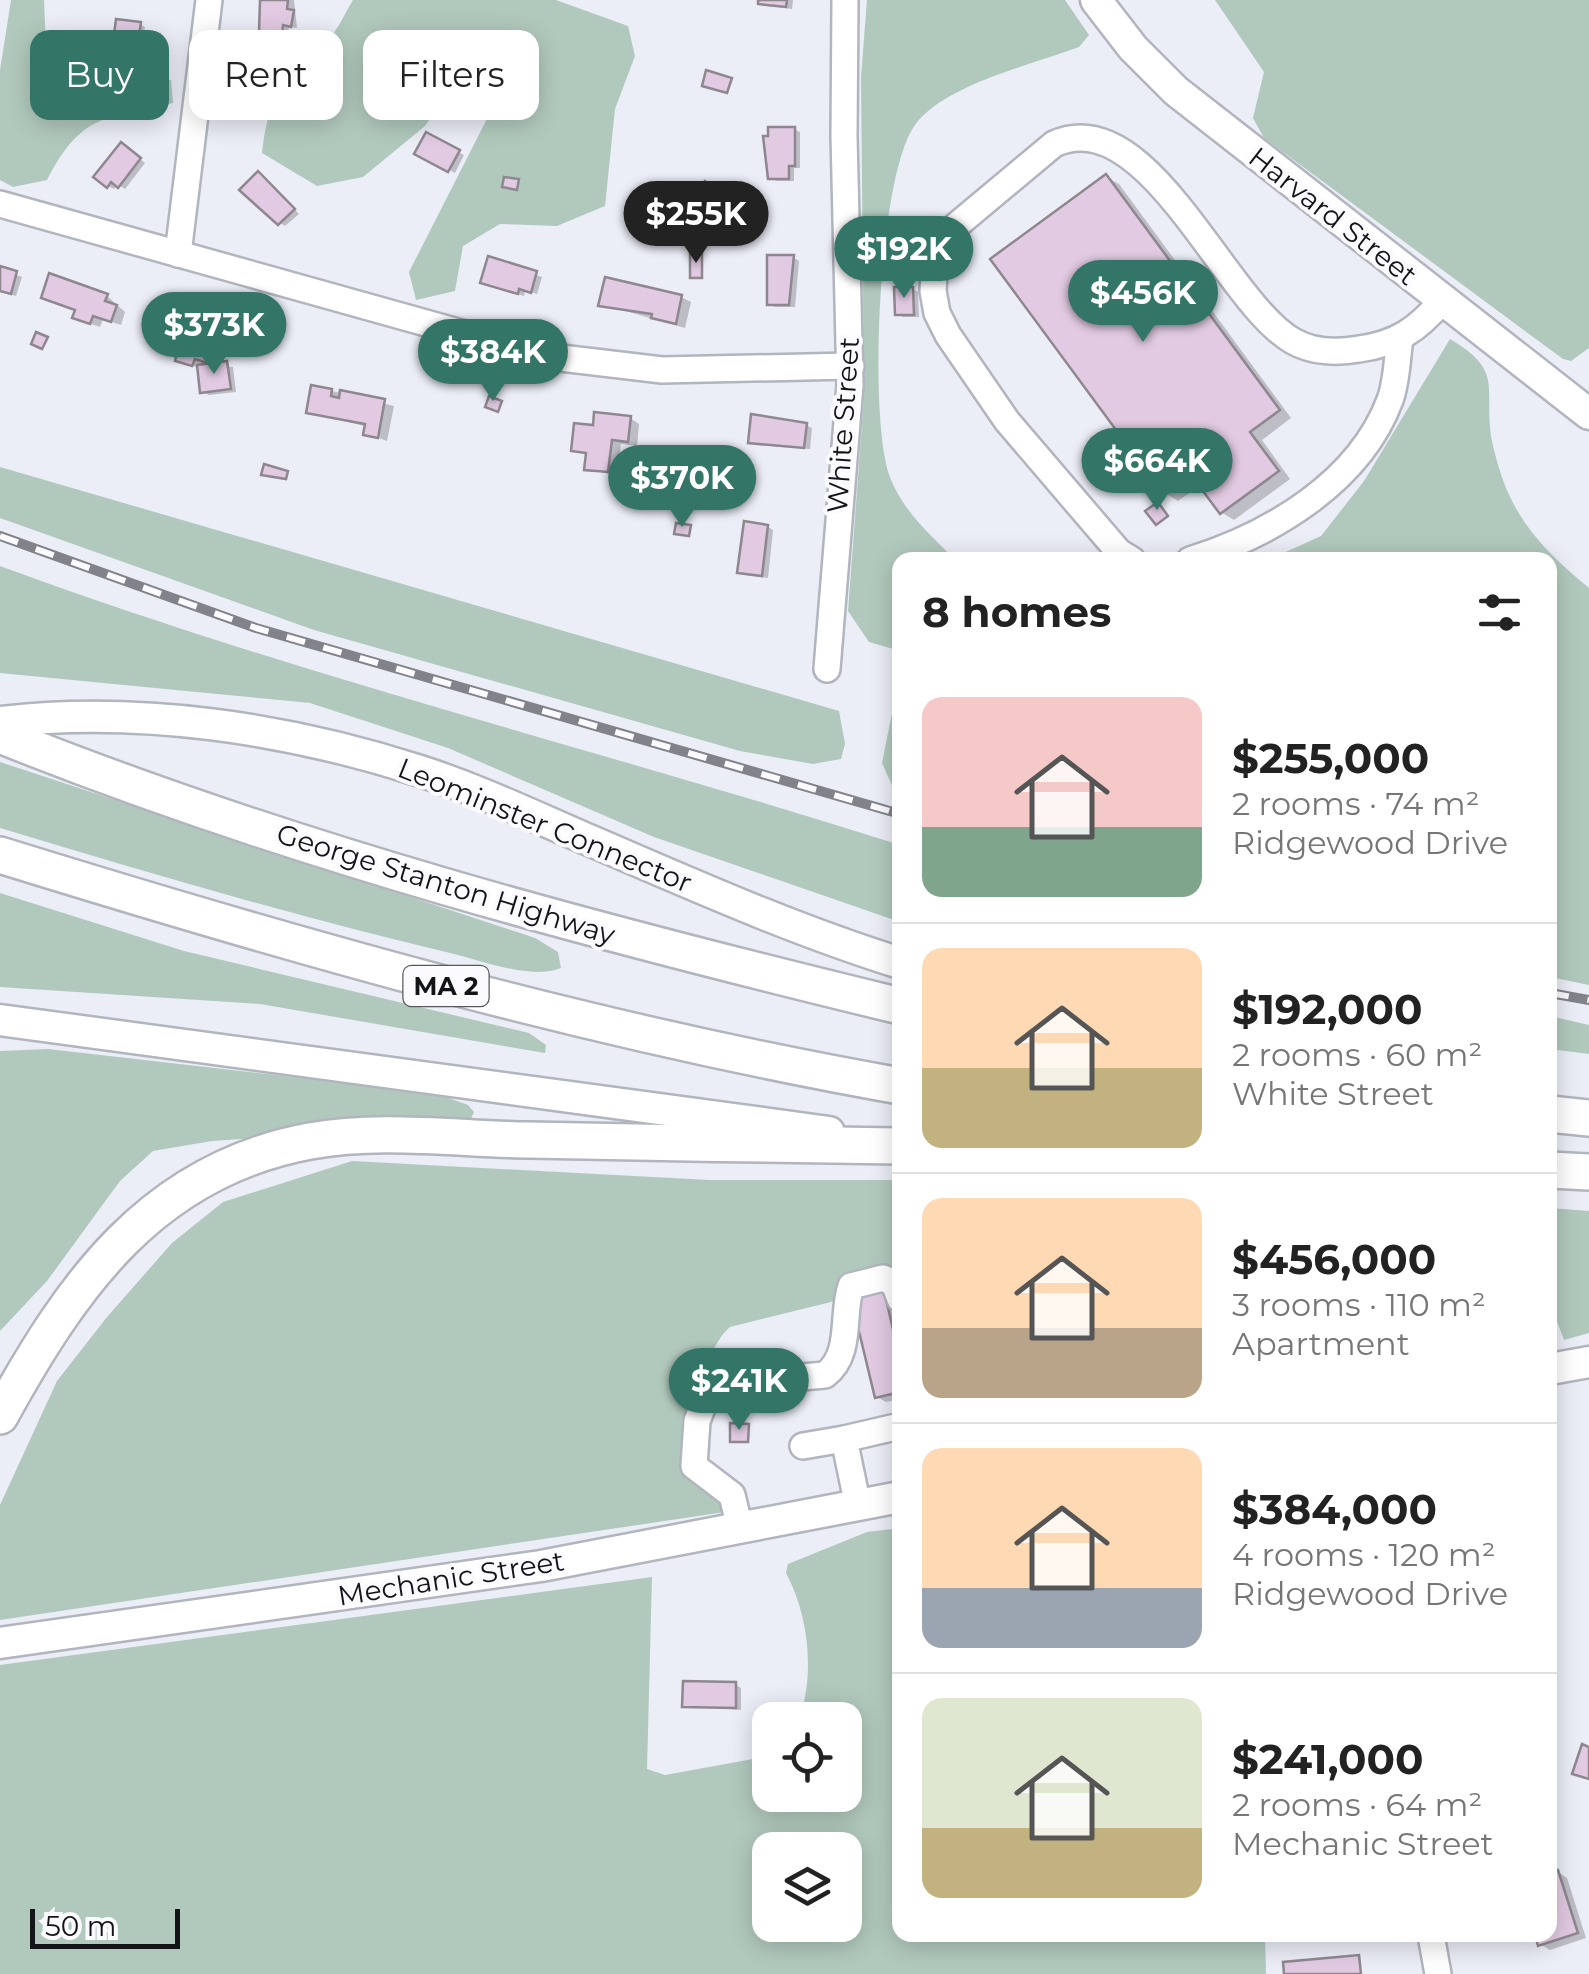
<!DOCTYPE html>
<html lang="en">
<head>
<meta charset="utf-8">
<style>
	:root { --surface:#fff; --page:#f2f2f2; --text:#222; --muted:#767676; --line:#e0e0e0; --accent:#337566 }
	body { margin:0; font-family:Montserrat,sans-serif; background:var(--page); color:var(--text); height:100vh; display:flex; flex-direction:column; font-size:38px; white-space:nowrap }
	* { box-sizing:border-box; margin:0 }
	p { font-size:32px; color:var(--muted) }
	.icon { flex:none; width:55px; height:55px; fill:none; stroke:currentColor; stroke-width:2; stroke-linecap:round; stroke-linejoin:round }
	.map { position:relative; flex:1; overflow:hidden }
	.side { position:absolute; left:892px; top:552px; width:665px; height:1390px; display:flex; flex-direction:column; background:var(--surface); border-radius:20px; box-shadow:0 5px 25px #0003 }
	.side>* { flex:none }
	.banner { position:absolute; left:30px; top:30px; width:712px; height:90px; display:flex; gap:20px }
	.tools { position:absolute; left:752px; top:1702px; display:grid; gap:20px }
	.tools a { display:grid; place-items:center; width:110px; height:110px; border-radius:20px; background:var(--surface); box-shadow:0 5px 25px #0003; font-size:50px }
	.scale { position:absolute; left:30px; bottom:25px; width:150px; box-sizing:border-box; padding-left:10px; border:5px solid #131417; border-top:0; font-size:28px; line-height:35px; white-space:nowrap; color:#131417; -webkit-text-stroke:8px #fafaff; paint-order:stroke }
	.price { position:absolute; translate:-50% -85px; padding:0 22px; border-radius:35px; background:var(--accent); color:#fff; font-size:32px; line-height:65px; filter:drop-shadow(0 2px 5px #0008) }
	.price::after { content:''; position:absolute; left:50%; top:60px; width:30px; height:22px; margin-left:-15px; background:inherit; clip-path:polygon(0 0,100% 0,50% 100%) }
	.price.selected { background:#222; color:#fff }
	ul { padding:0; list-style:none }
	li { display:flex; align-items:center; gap:30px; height:250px; padding:0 30px }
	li+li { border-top:2px solid var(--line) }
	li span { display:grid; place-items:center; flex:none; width:280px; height:200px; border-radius:20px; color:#555 }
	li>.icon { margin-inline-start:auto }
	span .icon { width:120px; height:120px; fill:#fffc; stroke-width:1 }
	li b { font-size:42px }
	h2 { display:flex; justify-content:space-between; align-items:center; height:120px; padding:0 30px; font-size:42px }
	.tag { padding:0 35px; border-radius:20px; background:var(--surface); box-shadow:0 5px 25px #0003; font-size:35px; line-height:90px }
	.tag.selected { background:var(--accent); color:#fff }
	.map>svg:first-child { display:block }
	.green { fill:#b1c9bc; fill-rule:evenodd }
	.shadow { fill:#0003 }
	.building { fill:#e1cae2; stroke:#8e878e; stroke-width:2.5 }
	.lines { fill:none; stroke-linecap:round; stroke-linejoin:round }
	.minor-casing { stroke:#b2b4be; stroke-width:30 }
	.major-casing { stroke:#b2b4be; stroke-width:35 }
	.highway-casing { stroke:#b2b4be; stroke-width:40 }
	.minor { stroke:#fff; stroke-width:25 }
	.major { stroke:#fff; stroke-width:30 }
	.highway { stroke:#fff; stroke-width:35 }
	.rail-casing { stroke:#82838a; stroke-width:10 }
	.rail { stroke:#fafaff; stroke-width:6; stroke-dasharray:19; stroke-linecap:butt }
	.labels { text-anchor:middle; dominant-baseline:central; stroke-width:8; stroke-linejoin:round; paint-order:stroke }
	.shield { fill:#fafaff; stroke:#58595d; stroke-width:2.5 }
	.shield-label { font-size:25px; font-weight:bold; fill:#131417 }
	.street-label { font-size:28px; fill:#131417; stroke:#fafaff }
</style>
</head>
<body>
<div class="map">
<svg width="1589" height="1974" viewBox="0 0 1589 1974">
	<rect width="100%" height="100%" fill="#ebedf7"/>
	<g class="green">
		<path d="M11 0H44L46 48 87 63 171 80 173 103C104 119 82 113 47 180L13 187 0 180V70Z"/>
		<path d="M353 0H556L628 26 635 56 615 109 605 206 557 226 500 224 463 246 455 291 416 300 409 272 490 113 489 89 451 91 425 126 363 177 317 186 262 153C271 80 287 91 328 41 338 29 345 13 353 0Z"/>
		<path d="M867 0H1065L1089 35 1079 47C1034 64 943 85 915 125 878 175 868 420 890 477 902 510 932 537 956 560H900V651L869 642 848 611 864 397 861 77Z"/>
		<polygon points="1215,0 1589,0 1589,348 1571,361 1563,359 1264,138 1253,118 1264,72"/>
		<path d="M1450 339C1504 371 1484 386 1491 436 1494 452 1500 473 1506 488 1524 531 1554 559 1589 588V985L1550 977V560H1268L1321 536 1364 481Z"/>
		<polygon points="0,467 839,711 845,744 841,759 813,764 740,751 314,630 0,518"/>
		<path d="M0 566C295 675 601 750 900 845V922L654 837 448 748 310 703 0 673Z"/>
		<polygon points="892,713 900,715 900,791 894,790 882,763"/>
		<path d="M0 762 535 938 558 952 561 968C529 981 475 958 442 951 293 916 147 872 0 828Z"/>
		<polygon points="0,893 184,951 529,1033 546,1045 545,1053 260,1004 0,987"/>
		<polygon points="1550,1016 1589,1025 1589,1054 1550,1049"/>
		<polygon points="48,1049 435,1093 468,1105 474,1112 469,1124 212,1141 153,1151 120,1181 47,1281 0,1331 0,1051"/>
		<path d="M352 1161 709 1180H900V1285L730 1327C698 1355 693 1432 686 1473L695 1485 722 1496 725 1512 0 1620V1505L57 1381 107 1317 172 1243 223 1202Z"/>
		<polygon points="1550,1208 1589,1211 1589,1333 1564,1340 1550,1303"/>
		<path d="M900 1528V1935H1265L1266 1974H0V1665L652 1577 647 1769 665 1775 770 1756V1795H845V1720H799C815 1674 809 1616 786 1573L788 1564 867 1532ZM770 1850H845V1925H770Z"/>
	</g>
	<g class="shadow">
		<polygon points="264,0 294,0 297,28 289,27 287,38 262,31"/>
		<polygon points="760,0 793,0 792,9 766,6"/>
		<polygon points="140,24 145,27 141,63 114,57"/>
		<polygon points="794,129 800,132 800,168 794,168 794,181 776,181 770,177"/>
		<polygon points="427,135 464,155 455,173 418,153"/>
		<polygon points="127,148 145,163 125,189 117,184 114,189 108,186"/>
		<polygon points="1106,177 1119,184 1291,418 1262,440 1290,479 1234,520 1221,512 1201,485 1178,501 1165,493"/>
		<polygon points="264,178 299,214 285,226 280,223"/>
		<polygon points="793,257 799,261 795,307 775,307 769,303"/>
		<polygon points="490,259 542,277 537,294 525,290 524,296 489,285"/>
		<polygon points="0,269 22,277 16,296 0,291"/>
		<polygon points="913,289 918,292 919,317 903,317 897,313"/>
		<polygon points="107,296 125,312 121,325 103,319 100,327 85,322 75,317 77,311 44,297"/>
		<polygon points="681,297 691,302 685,328 601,304"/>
		<polygon points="228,326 238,332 231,353 222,350 217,365 233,367 236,392 209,395 203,392 200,369 177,359"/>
		<polygon points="332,391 394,406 387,441 366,433 368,427 309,412"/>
		<polygon points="753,417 806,425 812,428 810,449 757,445 751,441"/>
		<polygon points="630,418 639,424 637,446 621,444 617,476 586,468 588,456 574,450"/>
		<polygon points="768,527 773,530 768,578 746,575 740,572"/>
		<polygon points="892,1294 900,1329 900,1399 886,1402 877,1397 853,1295"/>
		<polygon points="735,1684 741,1688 741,1710 685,1706"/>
		<polygon points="1558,1872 1567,1878 1586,1938 1550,1950 1540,1944 1538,1935 1550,1935 1550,1875"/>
	</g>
	<g class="building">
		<polygon points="260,0 288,0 287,9 294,10 291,27 283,25 282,36 259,33"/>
		<polygon points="758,0 787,0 786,7 758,4"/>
		<polygon points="116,19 141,22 136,61 111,58"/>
		<polygon points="706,70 732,78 727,93 702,86"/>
		<polygon points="768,127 795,127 795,166 789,166 789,179 768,179 763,136 768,136"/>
		<polygon points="426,132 460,150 448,172 414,154"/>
		<polygon points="121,142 141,158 118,188 111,182 107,188 93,177"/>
		<polygon points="258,171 295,209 278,225 239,190"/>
		<polygon points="1106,174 1280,410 1250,432 1279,471 1220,514 1191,475 1164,495 990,259"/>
		<polygon points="504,177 519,179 517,190 502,187"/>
		<polygon points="705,181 718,198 698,207 691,197"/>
		<rect x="690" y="253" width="12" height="25"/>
		<polygon points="767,255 794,255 789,305 767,305"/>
		<polygon points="488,256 537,271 531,293 519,289 518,294 480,283"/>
		<polygon points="0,266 17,271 11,294 0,291"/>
		<polygon points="49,273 108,294 105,301 117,305 111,322 93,316 90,324 72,318 75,310 41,298"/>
		<polygon points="605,277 682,295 676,324 651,318 652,314 598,306"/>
		<polygon points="894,287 913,287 914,315 895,315"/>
		<polygon points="187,308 229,324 221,350 213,347 207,363 195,359 192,366 175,361"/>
		<polygon points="36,332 48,337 42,349 31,344"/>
		<polygon points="227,361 231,389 200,393 197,365"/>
		<polygon points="311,385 332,389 331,396 339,398 340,390 385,399 378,438 363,435 365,424 306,413"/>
		<polygon points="489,396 502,401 498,412 485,407"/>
		<polygon points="594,412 631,416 628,442 612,440 608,472 584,470 586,453 571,451 574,423 593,425"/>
		<polygon points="751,414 807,423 804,448 748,443"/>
		<polygon points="264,464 288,471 286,479 261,475"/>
		<polygon points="1158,502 1168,516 1156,525 1145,511"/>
		<polygon points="744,521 768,525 762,576 737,573"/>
		<polygon points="676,523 691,525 689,536 674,534"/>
		<polygon points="883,1286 900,1360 900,1392 875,1398 850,1294"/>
		<polygon points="730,1423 749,1424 748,1442 730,1442"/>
		<polygon points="683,1681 736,1682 736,1708 682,1707"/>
		<polygon points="1582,1744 1589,1747 1589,1779 1572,1774"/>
		<polygon points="1558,1870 1578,1933 1538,1946 1535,1935 1550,1935 1550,1872"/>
		<polygon points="1359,1955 1361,1974 1284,1974 1283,1962"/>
	</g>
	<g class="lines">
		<g class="minor-casing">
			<g id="minor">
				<polyline points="0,204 544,356 662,370 851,366"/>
				<polyline points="178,254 209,0"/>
				<path d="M1132 560 1119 552 1007 421 948 335 937 313 933 291 935 254 945 235 1054 144C1148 101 1224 302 1293 341 1312 352 1337 353 1359 349 1397 344 1418 329 1442 301"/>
				<path d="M1190 560C1270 535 1359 483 1390 400 1397 381 1397 358 1400 339"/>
				<polyline points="827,669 850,385 844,136 845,0"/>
				<polyline points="803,1446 844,1439"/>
				<polyline points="858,1506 844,1439 900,1426"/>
				<path d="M740 1528 732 1495 694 1466 697 1421 707 1395 732 1383 825 1375C853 1354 841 1314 851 1286L883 1278 894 1283 900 1299"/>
				<polyline points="1431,1935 1438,1974"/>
			</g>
		</g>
		<g class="major-casing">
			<g id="major">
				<polyline points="1096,0 1133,48 1176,91 1589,414"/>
				<path d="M0 722C139 706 287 728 420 771 476 789 529 814 582 837 687 882 791 929 900 963"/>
				<polyline points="0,1020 829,1132"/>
				<polyline points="1550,1369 1589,1362"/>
				<polyline points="0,1643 541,1566 900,1497"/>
			</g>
		</g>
		<g class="highway-casing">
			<g id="highway">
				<path d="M0 735C292 852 595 932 900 1006"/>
				<path d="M0 855C297 947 594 1032 900 1086"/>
				<polyline points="1550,1114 1589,1118"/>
				<polyline points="1550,1170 1589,1172"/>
				<path d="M0 1416C72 1285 152 1170 310 1141 381 1128 458 1139 529 1140 653 1142 776 1145 900 1146"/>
			</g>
		</g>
		<use href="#minor" class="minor"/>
		<use href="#major" class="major"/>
		<use href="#highway" class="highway"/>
		<g class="rail-casing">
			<g id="rail">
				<polyline points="0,536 256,628 900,814"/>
				<polyline points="1550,993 1589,1000"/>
			</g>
		</g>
		<use href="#rail" class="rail"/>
	</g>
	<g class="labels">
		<rect class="shield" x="403.5" y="966" width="85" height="40" rx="8"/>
		<g class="shield-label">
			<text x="446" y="986">MA 2</text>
		</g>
		<g class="street-label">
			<text transform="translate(1333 216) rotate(38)">Harvard Street</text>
			<text transform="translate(843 425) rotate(-86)">White Street</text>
			<text transform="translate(545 825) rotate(22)">Leominster Connector</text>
			<text transform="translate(446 884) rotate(17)">George Stanton Highway</text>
			<text transform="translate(451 1578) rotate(-9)">Mechanic Street</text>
		</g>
	</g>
</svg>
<div class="tools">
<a><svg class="icon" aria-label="locate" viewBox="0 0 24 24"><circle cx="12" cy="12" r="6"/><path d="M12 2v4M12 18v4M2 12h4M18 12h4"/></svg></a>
<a><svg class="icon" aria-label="layers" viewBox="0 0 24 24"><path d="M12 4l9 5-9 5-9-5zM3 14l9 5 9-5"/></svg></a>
</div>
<div class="scale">50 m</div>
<b class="price selected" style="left:696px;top:266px">$255K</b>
<b class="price" style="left:904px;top:301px">$192K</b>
<b class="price" style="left:1143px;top:345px">$456K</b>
<b class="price" style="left:214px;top:377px">$373K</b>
<b class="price" style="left:493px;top:404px">$384K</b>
<b class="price" style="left:1157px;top:513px">$664K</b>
<b class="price" style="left:682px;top:530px">$370K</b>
<b class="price" style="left:739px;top:1433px">$241K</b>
<div class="banner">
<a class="tag selected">Buy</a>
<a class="tag">Rent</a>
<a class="tag">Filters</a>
</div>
<section class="side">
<h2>8 homes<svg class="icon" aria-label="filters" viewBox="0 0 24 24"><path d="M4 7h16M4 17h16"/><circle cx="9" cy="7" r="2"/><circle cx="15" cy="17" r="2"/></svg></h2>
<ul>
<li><span style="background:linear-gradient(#f6c9c9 65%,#7fa58c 0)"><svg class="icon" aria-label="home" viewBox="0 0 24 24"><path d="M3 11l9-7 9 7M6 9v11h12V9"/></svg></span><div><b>$255,000</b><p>2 rooms · 74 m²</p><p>Ridgewood Drive</p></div></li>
<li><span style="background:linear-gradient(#ffd9b3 60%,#c2b280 0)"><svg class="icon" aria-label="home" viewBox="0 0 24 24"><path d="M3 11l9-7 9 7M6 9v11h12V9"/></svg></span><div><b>$192,000</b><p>2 rooms · 60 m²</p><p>White Street</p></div></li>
<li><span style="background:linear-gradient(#ffd9b3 65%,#b9a48a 0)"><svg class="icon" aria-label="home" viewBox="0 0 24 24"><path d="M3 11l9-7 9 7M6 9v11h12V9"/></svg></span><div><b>$456,000</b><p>3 rooms · 110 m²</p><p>Apartment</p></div></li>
<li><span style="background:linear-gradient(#ffd9b3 70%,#9aa5b1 0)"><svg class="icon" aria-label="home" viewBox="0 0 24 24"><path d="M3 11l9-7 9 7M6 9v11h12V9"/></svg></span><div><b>$384,000</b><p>4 rooms · 120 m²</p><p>Ridgewood Drive</p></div></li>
<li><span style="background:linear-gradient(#dfe7d0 65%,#c2b280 0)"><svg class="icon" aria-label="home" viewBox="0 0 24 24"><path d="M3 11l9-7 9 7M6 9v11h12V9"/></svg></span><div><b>$241,000</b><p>2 rooms · 64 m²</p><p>Mechanic Street</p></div></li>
</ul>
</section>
</div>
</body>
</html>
